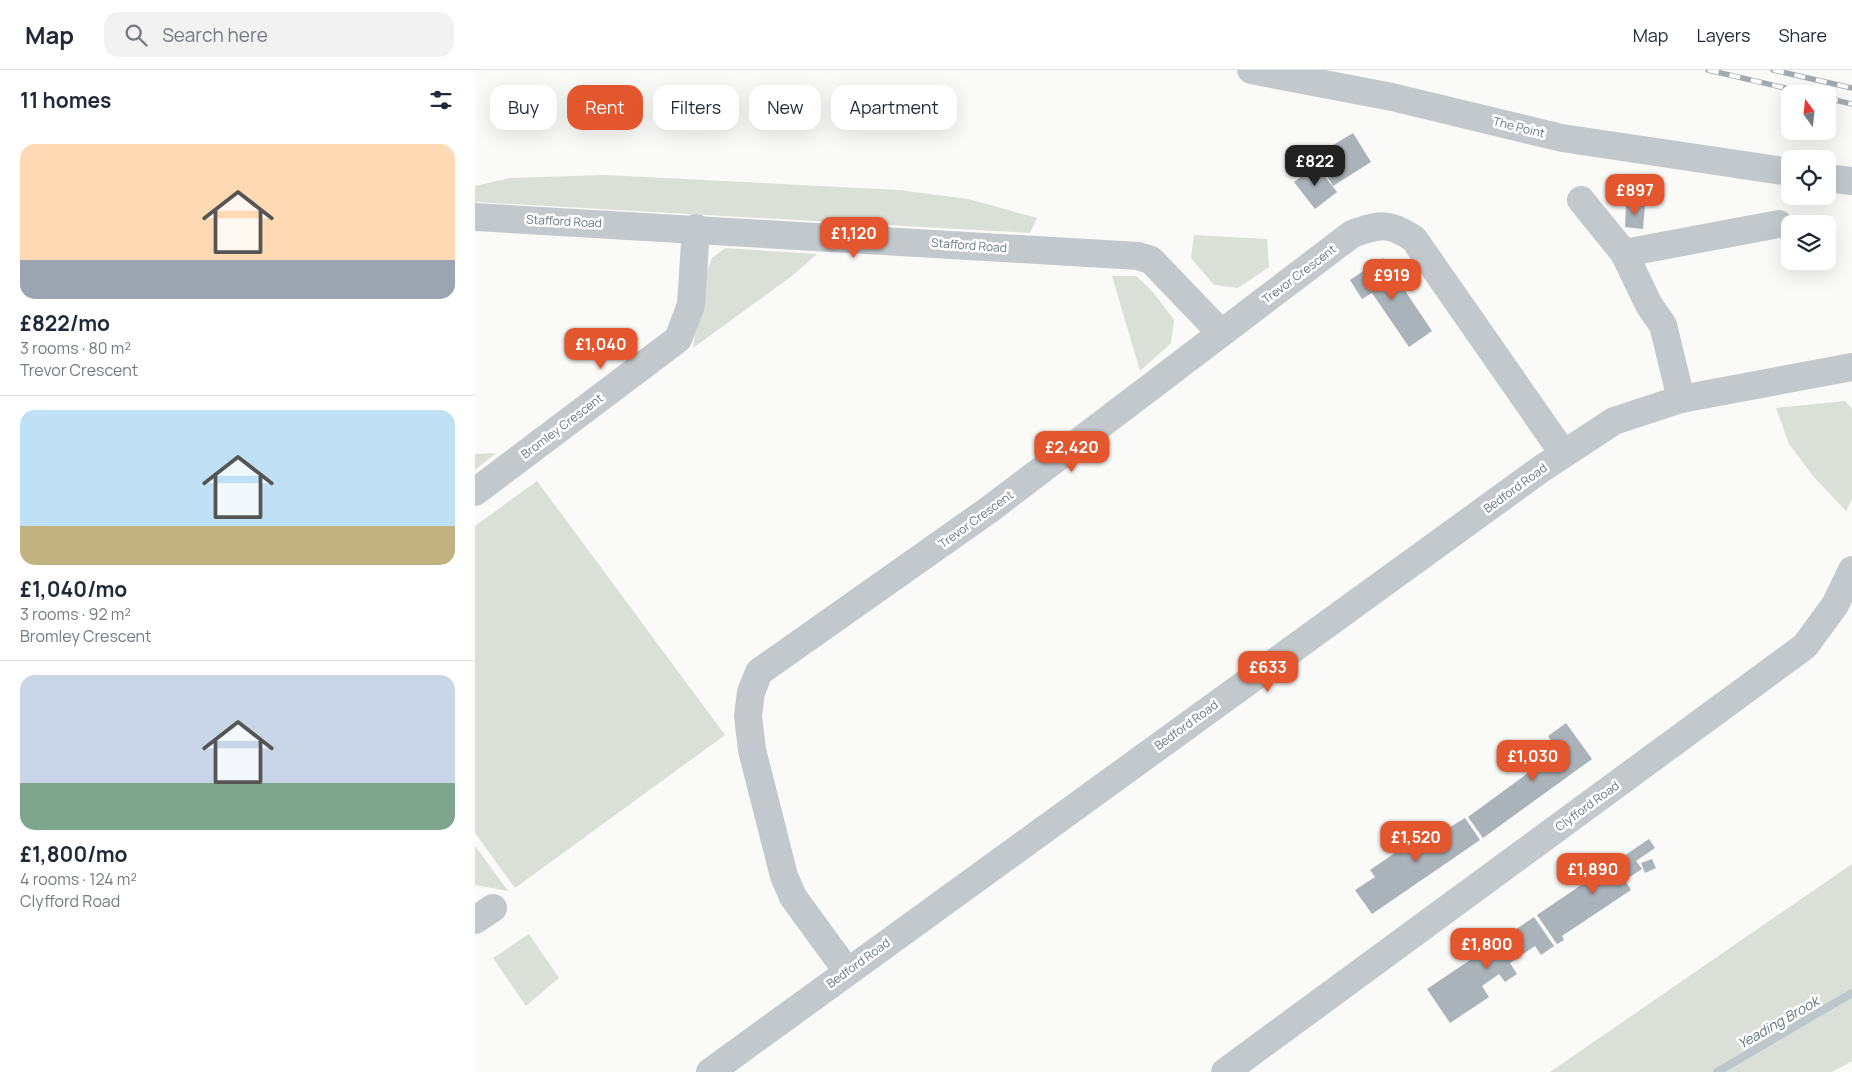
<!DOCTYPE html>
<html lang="en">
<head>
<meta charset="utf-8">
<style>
	:root { --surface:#fff; --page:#f2f2f3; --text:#1f2937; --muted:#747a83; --line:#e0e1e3; --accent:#e4572e }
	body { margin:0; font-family:Manrope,sans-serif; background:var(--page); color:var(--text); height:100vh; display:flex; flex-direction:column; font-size:19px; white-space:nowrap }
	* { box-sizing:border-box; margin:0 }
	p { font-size:16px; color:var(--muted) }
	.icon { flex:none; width:28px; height:28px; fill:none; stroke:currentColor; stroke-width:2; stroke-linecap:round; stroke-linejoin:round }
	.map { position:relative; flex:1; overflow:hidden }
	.sheet { display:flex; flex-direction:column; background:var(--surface); width:475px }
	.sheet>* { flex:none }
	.hud { position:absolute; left:15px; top:15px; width:475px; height:45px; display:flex; gap:10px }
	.needle { width:32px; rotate:345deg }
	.controls { position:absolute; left:1306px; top:15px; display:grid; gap:10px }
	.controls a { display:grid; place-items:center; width:55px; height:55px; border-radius:10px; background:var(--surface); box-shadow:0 5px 20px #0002; font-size:25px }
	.price { position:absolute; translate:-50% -42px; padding:0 11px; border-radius:10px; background:var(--accent); color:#fff; font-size:16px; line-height:32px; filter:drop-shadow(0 1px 2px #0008) }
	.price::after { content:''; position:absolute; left:50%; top:30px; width:15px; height:11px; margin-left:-8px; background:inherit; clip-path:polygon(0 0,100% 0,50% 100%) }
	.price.active { background:#222; color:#fff }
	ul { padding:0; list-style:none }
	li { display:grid; align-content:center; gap:10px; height:265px; padding:0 20px }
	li+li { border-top:1px solid var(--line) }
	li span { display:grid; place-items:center; height:155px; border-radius:15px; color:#555 }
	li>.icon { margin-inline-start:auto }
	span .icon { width:90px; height:90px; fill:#fffc; stroke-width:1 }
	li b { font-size:21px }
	h2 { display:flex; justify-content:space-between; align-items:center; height:60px; padding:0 20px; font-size:21px }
	.pill { padding:0 18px; border-radius:15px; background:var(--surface); box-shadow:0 5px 20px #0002; font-size:18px; line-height:45px }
	.pill.active { background:var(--accent); color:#fff }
	header { display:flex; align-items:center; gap:30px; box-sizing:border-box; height:70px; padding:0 25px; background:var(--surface); border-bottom:1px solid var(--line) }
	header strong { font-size:24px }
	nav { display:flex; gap:28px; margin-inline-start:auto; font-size:18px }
	.search { width:350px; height:45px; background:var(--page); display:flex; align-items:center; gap:12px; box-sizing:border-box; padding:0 18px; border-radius:15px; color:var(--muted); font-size:19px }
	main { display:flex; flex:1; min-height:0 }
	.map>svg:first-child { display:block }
	.green { fill:#dadfd7 }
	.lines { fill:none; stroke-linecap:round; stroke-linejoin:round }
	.stream { stroke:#bbc7cb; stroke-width:8 }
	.building { fill:#aab3b9 }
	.minor { stroke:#c3c8cc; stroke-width:28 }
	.rail-casing { stroke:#a2aab0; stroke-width:5.5 }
	.rail { stroke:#fff; stroke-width:4; stroke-dasharray:11; stroke-linecap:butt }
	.labels { text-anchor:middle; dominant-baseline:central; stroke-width:5; stroke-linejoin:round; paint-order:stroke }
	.street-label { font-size:12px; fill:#657683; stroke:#fff }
	.water-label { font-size:14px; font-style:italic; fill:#60757c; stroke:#fff }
</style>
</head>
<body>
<header>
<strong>Map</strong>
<div class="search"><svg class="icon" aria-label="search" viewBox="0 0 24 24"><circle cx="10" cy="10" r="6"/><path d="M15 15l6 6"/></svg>Search here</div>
<nav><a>Map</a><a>Layers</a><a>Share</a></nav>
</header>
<main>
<section class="sheet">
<h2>11 homes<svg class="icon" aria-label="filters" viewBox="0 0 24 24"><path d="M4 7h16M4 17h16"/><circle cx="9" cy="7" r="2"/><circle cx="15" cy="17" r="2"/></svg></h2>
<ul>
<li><span style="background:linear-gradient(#ffd9b3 75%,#9aa5b1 0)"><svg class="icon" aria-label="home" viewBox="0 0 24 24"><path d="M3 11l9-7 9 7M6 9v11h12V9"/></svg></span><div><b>£822/mo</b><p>3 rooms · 80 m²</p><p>Trevor Crescent</p></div></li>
<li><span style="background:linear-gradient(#bfe0f5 75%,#c2b280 0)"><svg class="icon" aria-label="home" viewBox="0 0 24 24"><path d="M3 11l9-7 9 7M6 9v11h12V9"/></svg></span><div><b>£1,040/mo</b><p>3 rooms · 92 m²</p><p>Bromley Crescent</p></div></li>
<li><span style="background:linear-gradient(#c9d6e8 70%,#7fa58c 0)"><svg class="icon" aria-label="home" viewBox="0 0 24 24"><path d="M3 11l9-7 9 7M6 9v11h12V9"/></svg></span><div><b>£1,800/mo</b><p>4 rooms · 124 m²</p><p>Clyfford Road</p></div></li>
</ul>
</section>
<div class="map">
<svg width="1377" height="1002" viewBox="0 0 1377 1002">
	<rect width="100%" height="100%" fill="#fafaf8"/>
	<g class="green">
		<polygon points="130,105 424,120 493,129 562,148 555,163 0,132 0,116 35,108"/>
		<polygon points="719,165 792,169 794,197 763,218 739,215 716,188"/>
		<polygon points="250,178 342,184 317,206 218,278 228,211 237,188"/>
		<polygon points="637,206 661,206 677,221 699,250 696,273 665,301"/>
		<polygon points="1370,331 1377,339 1377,429 1371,441 1338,406 1314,374 1301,338"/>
		<polygon points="20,383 21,383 0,400 0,384"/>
		<polygon points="62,411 250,665 40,818 0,763 0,456"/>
		<polygon points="0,776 33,821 0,815"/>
		<polygon points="1377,794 1377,991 1357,1002 1075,1002"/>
		<polygon points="54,864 84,908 51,936 18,888"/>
	</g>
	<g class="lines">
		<polyline class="stream" points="1242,1002 1377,923"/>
	</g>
	<g class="building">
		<polygon points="878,63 896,92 858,116 840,86"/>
		<polygon points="841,95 862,122 840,139 819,112"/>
		<polygon points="1151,133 1170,135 1168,159 1150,157"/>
		<polygon points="908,188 957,261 934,277 897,223 887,229 875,210"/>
		<polygon points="1091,653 1117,689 1008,768 993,747 1083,681 1073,666"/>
		<polygon points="990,748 1005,770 897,844 880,820 900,807 895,800 967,751 972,759"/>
		<polygon points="1174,769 1180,778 1161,791 1167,799 1150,810 1156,820 1087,866 1089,870 1082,874 1062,845"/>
		<polygon points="1177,789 1181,798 1170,803 1166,793"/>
		<polygon points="1059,847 1079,876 1066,885 1060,876 1035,893 1042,904 1030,912 1024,904 1007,916 1014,927 975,953 952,919"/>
	</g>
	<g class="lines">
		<g class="minor">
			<polyline points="776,0 917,27 1087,68 1315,102"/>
			<polyline points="1352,108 1377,111"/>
			<polyline points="1106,130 1149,183 1174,235 1188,255 1206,329"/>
			<polyline points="0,147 663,186 676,190 746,263"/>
			<polyline points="1149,183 1304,154"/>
			<polyline points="0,422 203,269 216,235 221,158"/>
			<polyline points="0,850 18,838"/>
			<path d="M372 901 318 827 309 806 277 680 273 646 276 622 284 602 515 439 877 164C905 154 914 152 939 169L1088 383"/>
			<polyline points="235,1002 1066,399 1139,351 1206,329 1377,297"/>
			<polyline points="750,1002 1330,576 1360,535 1377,500"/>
		</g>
		<g class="rail-casing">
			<g id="rail">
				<polyline points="1233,0 1336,24"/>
				<polyline points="1298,0 1377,18"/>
				<polyline points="1352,28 1377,34"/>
			</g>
		</g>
		<use href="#rail" class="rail"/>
	</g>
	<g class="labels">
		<g class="street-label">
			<text transform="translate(1044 57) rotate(14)">The Point</text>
			<text transform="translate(89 151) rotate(3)">Stafford Road</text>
			<text transform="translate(494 175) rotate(4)">Stafford Road</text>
			<text transform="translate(824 204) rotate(-37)">Trevor Crescent</text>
			<text transform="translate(87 356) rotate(-37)">Bromley Crescent</text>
			<text transform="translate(1040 418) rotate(-36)">Bedford Road</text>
			<text transform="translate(501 449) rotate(-36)">Trevor Crescent</text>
			<text transform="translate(711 655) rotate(-36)">Bedford Road</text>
			<text transform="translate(1112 736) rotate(-36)">Clyfford Road</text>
			<text transform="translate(383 893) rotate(-36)">Bedford Road</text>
		</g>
		<g class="water-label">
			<text transform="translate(1303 952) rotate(-30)">Yeading Brook</text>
		</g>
	</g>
</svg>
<div class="controls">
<a><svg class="needle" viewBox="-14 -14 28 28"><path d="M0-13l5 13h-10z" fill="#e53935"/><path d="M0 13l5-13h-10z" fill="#747a83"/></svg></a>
<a><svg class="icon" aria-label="locate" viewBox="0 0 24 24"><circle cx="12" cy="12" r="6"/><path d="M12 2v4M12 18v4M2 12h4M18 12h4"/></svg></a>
<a><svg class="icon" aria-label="layers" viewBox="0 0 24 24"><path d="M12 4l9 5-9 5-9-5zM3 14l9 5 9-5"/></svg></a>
</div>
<b class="price active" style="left:840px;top:117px">£822</b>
<b class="price" style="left:1160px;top:146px">£897</b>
<b class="price" style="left:379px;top:189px">£1,120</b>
<b class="price" style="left:917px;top:231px">£919</b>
<b class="price" style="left:126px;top:300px">£1,040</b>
<b class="price" style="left:597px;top:403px">£2,420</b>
<b class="price" style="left:793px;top:623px">£633</b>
<b class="price" style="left:1058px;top:712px">£1,030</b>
<b class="price" style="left:941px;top:793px">£1,520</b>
<b class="price" style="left:1118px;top:825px">£1,890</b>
<b class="price" style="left:1012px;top:900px">£1,800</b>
<div class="hud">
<a class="pill">Buy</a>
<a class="pill active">Rent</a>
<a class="pill">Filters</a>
<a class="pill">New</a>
<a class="pill">Apartment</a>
</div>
</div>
</main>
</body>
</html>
